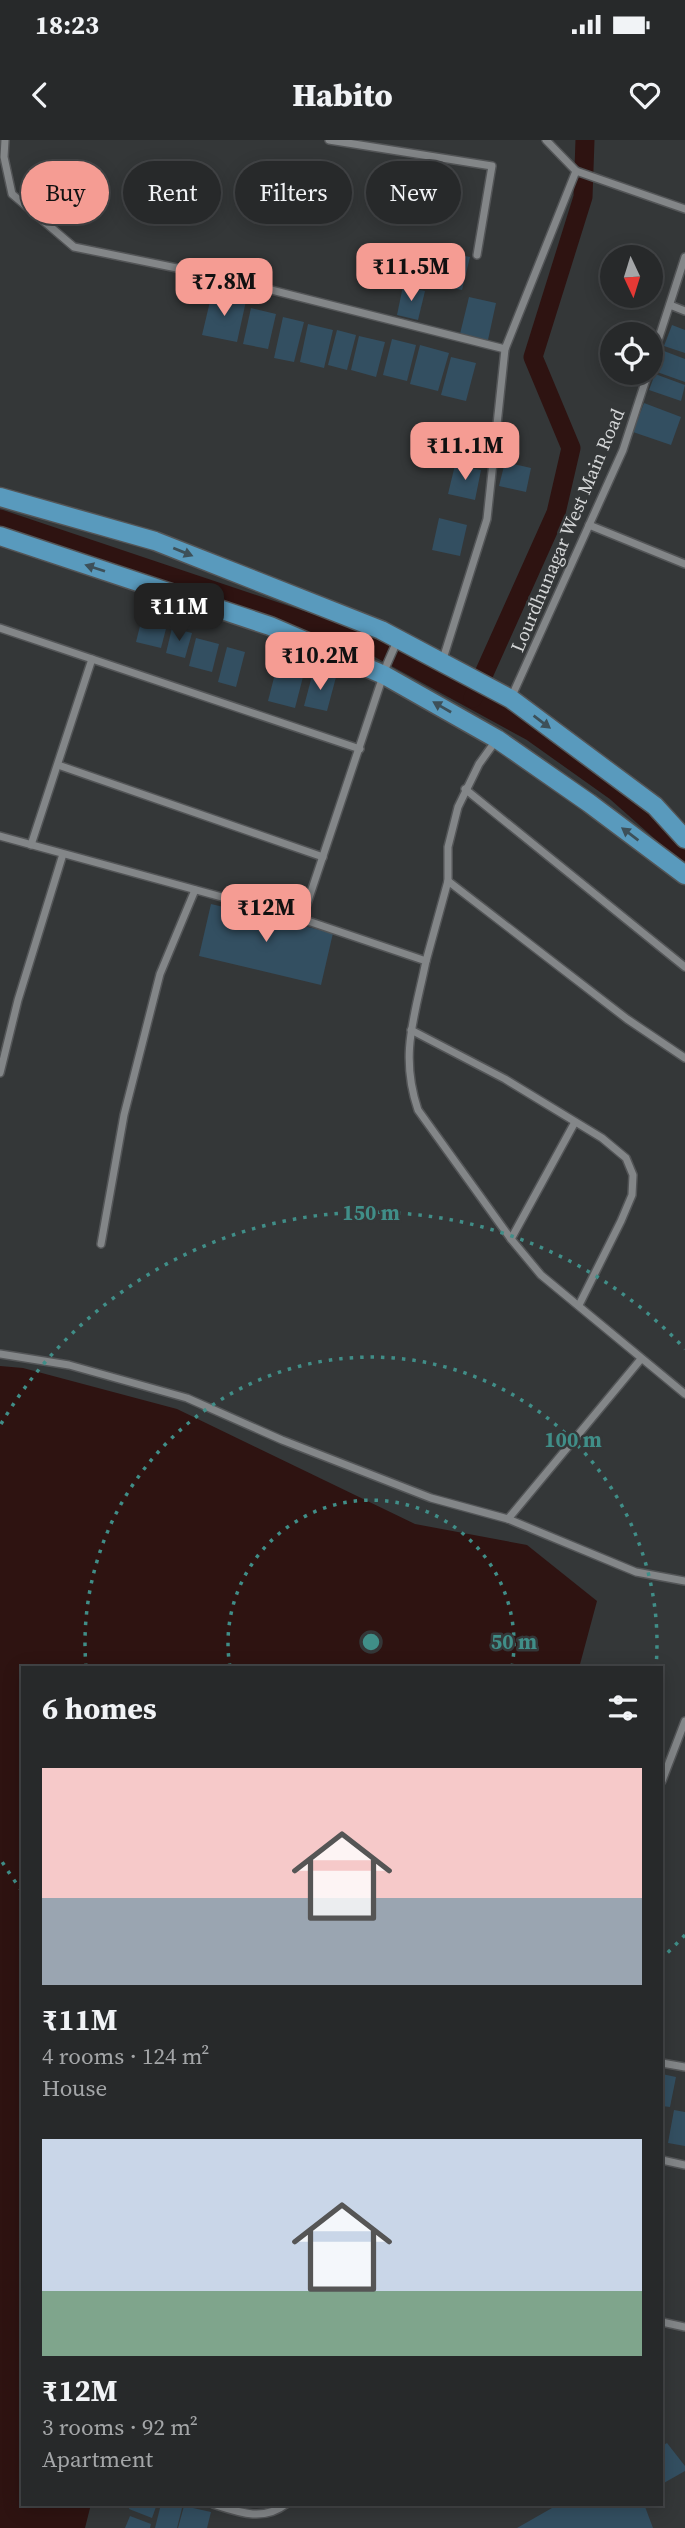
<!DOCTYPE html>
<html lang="en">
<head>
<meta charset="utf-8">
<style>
	:root { --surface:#27292a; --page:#333536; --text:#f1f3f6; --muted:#a4a6a8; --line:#434547; --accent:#f59c93 }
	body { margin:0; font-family:"Source Serif 4",serif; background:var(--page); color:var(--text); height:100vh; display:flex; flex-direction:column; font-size:26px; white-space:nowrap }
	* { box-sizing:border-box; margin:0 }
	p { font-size:23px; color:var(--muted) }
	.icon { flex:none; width:38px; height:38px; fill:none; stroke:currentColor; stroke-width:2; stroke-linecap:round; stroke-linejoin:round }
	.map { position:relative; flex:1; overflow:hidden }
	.drawer { position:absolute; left:21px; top:1526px; width:642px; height:840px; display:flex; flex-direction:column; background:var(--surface); border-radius:0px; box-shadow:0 4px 18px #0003,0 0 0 2px var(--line) }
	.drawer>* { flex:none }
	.hud { position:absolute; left:21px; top:21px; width:644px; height:63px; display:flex; gap:14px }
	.needle { width:46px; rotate:176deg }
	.buttons { position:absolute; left:600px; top:105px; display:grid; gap:14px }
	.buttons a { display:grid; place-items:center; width:63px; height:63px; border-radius:50%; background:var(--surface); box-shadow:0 4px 18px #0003,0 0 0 2px var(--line); font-size:35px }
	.price { position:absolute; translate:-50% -60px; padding:0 16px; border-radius:14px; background:var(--accent); color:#111; font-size:23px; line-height:46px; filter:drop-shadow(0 2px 4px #0008) }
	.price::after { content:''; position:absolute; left:50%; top:42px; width:21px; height:16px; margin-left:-10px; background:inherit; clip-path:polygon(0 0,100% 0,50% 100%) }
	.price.active { background:#222; color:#fff }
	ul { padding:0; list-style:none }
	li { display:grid; align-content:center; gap:14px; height:371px; padding:0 21px }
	li span { display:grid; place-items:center; height:217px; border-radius:0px; color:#555 }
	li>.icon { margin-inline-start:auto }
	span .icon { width:126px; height:126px; fill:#fffc; stroke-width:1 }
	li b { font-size:30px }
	h2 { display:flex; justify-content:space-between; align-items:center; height:84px; padding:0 21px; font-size:30px }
	.pill { padding:0 24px; border-radius:32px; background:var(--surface); box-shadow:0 4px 18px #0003,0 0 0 2px var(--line); font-size:24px; line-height:63px }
	.pill.active { background:var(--accent); color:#111 }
	.status { display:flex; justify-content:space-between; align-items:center; height:49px; padding:0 35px; background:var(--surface); direction:ltr }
	.status svg { height:19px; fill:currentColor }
	header { display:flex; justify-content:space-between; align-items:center; height:91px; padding:0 21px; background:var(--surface); font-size:32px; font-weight:800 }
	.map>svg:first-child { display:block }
	.water { fill:#2e1311 }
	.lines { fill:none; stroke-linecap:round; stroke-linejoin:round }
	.canal { stroke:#2e1311; stroke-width:19 }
	.building { fill:#334f61 }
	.minor-casing { stroke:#535557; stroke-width:10 }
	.primary-casing { stroke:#535557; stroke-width:21 }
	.minor { stroke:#838688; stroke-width:7 }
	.primary { stroke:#599abd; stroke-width:18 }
	.oneway { fill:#3d5059 }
	.ring { fill:none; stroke:#408e88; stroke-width:3.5; stroke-dasharray:3.5 7 }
	.labels { text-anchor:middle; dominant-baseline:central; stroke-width:5; stroke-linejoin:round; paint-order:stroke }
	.street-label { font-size:19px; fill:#d3d5d6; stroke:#343738 }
	.centre { fill:#408e88; stroke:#343738; stroke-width:3.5 }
	.ring-label { font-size:21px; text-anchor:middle; font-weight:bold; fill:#408e88; stroke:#343738; stroke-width:5; stroke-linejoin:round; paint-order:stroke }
</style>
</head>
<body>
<div class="status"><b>18:23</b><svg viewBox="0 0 49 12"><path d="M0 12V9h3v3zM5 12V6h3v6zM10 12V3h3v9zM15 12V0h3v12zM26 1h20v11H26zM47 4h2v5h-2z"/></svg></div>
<header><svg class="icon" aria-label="back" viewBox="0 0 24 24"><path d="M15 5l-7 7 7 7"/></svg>Habito<svg class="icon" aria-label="heart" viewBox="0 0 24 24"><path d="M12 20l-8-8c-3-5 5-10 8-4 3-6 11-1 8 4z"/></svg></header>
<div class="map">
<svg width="685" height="2388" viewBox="0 0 685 2388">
	<rect width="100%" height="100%" fill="#343738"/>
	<polygon class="water" points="0,1226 23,1228 177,1269 415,1384 527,1405 597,1461 579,1528 23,1528 23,2364 91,2364 85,2388 0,2388"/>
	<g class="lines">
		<g class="canal">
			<polyline points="0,379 369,503 532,592 615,651 685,713"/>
			<polyline points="473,558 556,373 571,308 533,217 583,57 585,0"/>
		</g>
	</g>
	<g class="building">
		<polygon points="416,110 438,114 431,145 409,140"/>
		<polygon points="446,112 470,117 462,150 439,145"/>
		<polygon points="403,146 425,151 418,180 397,175"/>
		<polygon points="212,153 246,161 237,202 202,195"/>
		<polygon points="469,157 496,163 488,200 460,194"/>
		<polygon points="251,168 276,174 268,209 243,204"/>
		<polygon points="283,177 304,182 294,222 274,218"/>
		<polygon points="308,184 333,190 324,228 300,222"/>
		<polygon points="672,185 685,190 685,213 664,206"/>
		<polygon points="337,190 356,195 347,230 328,225"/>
		<polygon points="359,196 385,202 376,237 351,230"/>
		<polygon points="392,199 416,205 407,241 383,235"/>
		<polygon points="420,205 449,213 438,251 410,244"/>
		<polygon points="664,211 685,219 685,242 657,232"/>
		<polygon points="451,217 476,223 466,261 441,255"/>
		<polygon points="655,234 685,245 681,261 649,250"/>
		<polygon points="644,263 681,277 671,305 633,292"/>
		<polygon points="464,293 489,298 484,323 459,317"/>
		<polygon points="505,322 531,328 526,352 499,346"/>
		<polygon points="455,325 481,330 475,360 448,354"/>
		<polygon points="439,378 467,385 460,416 432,410"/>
		<polygon points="143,474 168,481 161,508 136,502"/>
		<polygon points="172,488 192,493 185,518 166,513"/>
		<polygon points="196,498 219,504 212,532 189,526"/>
		<polygon points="227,507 245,512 236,547 218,542"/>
		<polygon points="278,522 305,529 295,568 268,561"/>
		<polygon points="313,532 336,537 327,571 304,566"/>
		<polygon points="211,764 333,793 321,845 199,816"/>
		<polygon points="662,1934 676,1937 670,1967 662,1966"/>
		<polygon points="674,1970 685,1972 685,2006 668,2003"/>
		<polygon points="667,2303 685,2326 685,2331 662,2344 662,2306"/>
		<polygon points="130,2364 157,2364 152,2378 129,2369"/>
		<polygon points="161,2364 183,2364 177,2388 155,2388"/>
		<polygon points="559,2364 644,2364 653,2388 517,2388"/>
		<polygon points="184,2366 211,2372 207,2388 178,2388"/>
		<polygon points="130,2376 151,2384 150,2388 125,2388"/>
	</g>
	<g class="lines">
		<g class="minor-casing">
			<g id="minor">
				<polyline points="5,0 4,17 12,54 74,107 216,136 505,209"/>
				<polyline points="329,0 492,26 477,115"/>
				<polyline points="546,0 576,31 685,69"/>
				<polyline points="670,165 685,171"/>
				<polyline points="651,222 685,117"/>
				<polyline points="589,385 685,424"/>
				<polyline points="0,488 92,519"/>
				<polyline points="442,522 487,379 505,209 576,31"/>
				<polyline points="511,558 623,310 648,233"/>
				<polyline points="58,625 323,717"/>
				<polyline points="465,649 685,827"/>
				<path d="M0 696 302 779 426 821C415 876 399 914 418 970L511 1099 541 1135 685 1254"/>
				<polyline points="31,705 92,519 360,609"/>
				<polyline points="448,741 627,879 685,918"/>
				<polyline points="302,779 387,524 398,499"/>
				<polyline points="426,821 448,741 448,707 458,667 479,624 497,599"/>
				<polyline points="411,890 505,939 602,998 626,1018 633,1035 632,1055 621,1081 579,1165"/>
				<polyline points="0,933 18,860 63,714"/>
				<polyline points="511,1099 575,982"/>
				<polyline points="101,1104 124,975 160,834 195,750"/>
				<polyline points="0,1214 69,1225 187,1258 282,1300 431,1358 508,1379 636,1432 685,1441"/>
				<polyline points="508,1379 641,1219"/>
				<polyline points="662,1641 685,1581"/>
				<polyline points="662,1923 685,1927"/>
				<polyline points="662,2020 685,2025"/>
				<polyline points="662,2182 685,2187"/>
				<path d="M213 2364C238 2372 263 2382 286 2364"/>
			</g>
		</g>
		<g class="primary-casing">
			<g id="primary">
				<polyline points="0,357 155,401 381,490 511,559 655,666 685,699"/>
				<polyline points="0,396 270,486 384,535 497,599 589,663 685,735"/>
			</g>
		</g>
		<use href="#minor" class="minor"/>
		<use href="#primary" class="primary"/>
	</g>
	<defs><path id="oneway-solid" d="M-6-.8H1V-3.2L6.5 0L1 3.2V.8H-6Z" transform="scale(1.75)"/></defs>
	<g class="oneway">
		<use href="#oneway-solid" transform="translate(183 412) rotate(22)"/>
		<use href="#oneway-solid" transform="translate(95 428) rotate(-162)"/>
		<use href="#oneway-solid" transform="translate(442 567) rotate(-150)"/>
		<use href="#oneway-solid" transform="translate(542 582) rotate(37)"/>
		<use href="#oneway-solid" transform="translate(630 694) rotate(-143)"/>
	</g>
	<g class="ring">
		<path d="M230 1527A143 143 0 1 1 512 1527"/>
		<path d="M86 1527A286 286 0 1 1 656 1527"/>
		<path d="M685 1795A429 429 0 0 1 664 1816M22 1751A429 429 0 0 1 1 1720M1 1284A429 429 0 0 1 685 1209"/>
	</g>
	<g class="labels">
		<g class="street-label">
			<text transform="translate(567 390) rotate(-67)">Lourdhunagar West Main Road</text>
		</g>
	</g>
	<circle cx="371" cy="1502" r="10" class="centre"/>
	<g class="ring-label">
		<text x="371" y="1080">150 m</text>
		<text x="573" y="1307">100 m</text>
		<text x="514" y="1509">50 m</text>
	</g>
</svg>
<div class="buttons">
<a><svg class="needle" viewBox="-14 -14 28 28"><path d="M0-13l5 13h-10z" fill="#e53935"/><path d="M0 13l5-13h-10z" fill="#a4a6a8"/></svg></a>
<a><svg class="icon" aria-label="locate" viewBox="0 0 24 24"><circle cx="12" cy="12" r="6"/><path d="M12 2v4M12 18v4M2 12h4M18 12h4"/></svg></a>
</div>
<b class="price" style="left:411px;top:163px">₹11.5M</b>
<b class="price" style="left:224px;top:178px">₹7.8M</b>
<b class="price" style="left:465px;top:342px">₹11.1M</b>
<b class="price active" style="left:179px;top:503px">₹11M</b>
<b class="price" style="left:320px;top:552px">₹10.2M</b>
<b class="price" style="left:266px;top:804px">₹12M</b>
<div class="hud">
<a class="pill active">Buy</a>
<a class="pill">Rent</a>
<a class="pill">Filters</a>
<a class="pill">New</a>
</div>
<section class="drawer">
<h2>6 homes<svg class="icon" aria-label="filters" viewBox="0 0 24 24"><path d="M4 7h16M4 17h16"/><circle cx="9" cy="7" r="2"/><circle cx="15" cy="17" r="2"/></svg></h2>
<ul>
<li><span style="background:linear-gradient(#f6c9c9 60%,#9aa5b1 0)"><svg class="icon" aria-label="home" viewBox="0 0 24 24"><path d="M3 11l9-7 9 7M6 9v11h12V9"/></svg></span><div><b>₹11M</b><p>4 rooms · 124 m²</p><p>House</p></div></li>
<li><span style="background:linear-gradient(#c9d6e8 70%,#7fa58c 0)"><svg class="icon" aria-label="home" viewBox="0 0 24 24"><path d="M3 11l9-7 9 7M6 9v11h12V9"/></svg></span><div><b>₹12M</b><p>3 rooms · 92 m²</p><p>Apartment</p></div></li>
</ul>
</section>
</div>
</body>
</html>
